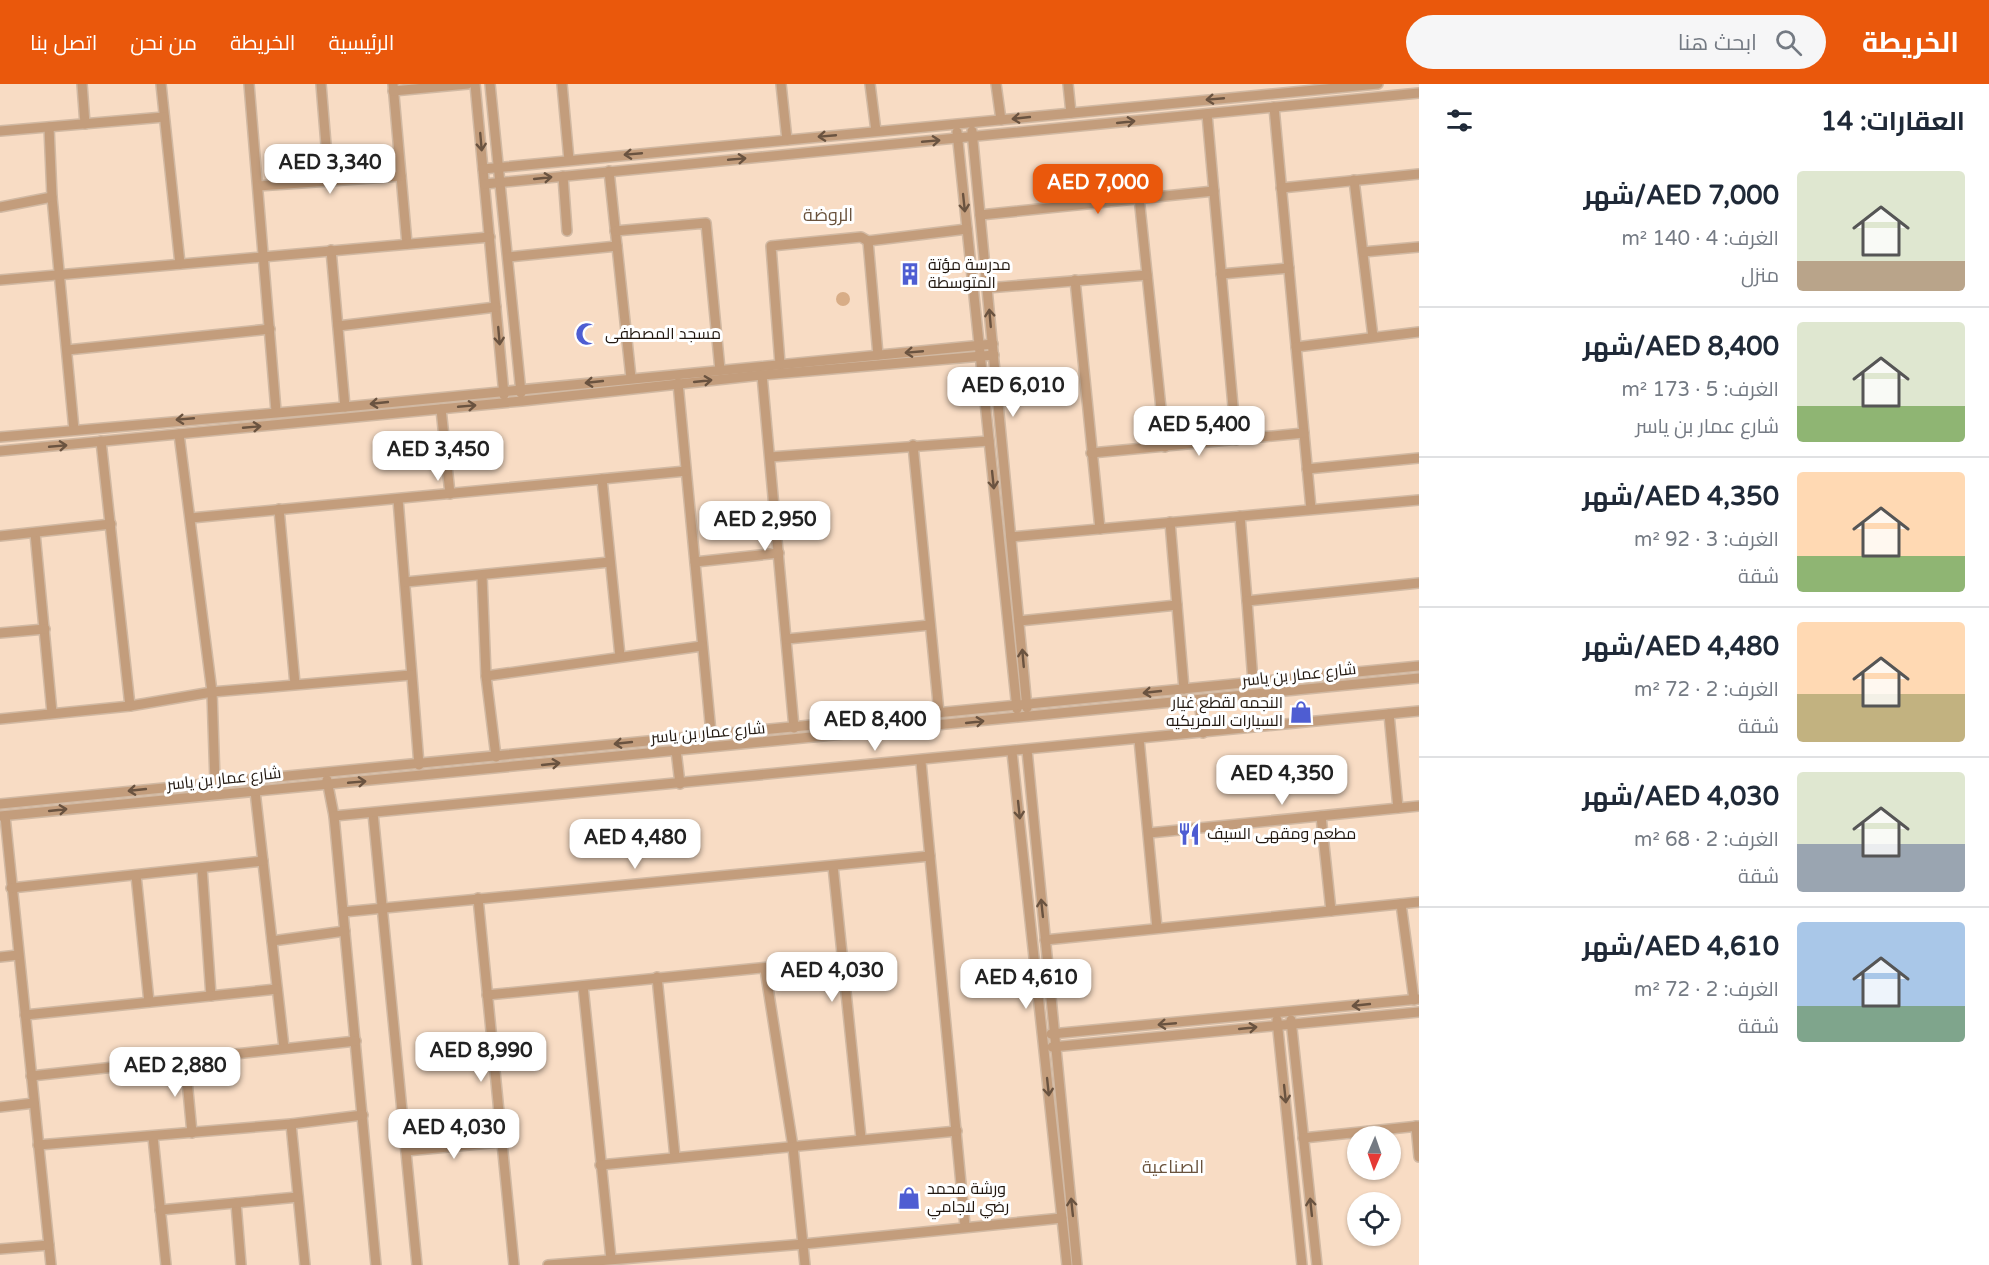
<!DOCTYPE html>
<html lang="ar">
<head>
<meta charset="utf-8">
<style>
	:root { --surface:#fff; --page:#f6f6f7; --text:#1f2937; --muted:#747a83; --line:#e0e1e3; --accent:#ea580c }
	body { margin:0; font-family:"Varela Round",Cairo,sans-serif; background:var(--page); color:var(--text); direction:rtl; height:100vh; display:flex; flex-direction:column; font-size:22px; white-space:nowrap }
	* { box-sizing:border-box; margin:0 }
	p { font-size:20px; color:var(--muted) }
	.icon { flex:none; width:33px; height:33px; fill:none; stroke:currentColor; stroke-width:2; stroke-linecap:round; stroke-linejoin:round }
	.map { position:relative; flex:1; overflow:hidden; direction:ltr }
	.panel { display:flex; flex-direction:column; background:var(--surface); width:570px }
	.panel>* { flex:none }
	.needle { width:39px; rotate:182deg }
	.fabs { position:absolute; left:1347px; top:1042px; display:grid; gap:12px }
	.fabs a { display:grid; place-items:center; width:54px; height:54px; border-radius:50%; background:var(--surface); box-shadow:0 2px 4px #0004; font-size:30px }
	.price { position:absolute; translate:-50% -51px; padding:0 14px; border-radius:12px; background:#fff; color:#222; font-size:20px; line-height:39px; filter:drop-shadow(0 2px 3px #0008) }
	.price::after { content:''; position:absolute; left:50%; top:36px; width:18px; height:14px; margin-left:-9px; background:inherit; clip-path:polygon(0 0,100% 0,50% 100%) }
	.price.on { background:var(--accent); color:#fff }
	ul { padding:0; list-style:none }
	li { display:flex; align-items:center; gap:18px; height:150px; padding:0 24px }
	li+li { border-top:2px solid var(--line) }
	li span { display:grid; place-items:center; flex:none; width:168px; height:120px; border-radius:6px; color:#555 }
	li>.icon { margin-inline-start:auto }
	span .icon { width:72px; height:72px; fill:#fffc; stroke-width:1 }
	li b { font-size:26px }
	h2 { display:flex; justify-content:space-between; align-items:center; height:72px; padding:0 24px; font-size:26px }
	header { display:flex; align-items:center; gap:36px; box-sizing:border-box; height:84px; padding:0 30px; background:var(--accent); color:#fff }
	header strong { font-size:28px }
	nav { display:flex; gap:33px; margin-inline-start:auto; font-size:21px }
	.search { width:420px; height:54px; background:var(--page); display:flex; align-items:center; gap:15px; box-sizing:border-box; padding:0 21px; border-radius:33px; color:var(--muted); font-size:22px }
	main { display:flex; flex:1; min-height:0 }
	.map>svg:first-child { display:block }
	.green { fill:#d8ad87 }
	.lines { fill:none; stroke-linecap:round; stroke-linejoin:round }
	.minor-casing { stroke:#d1b9a3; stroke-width:12 }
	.minor { stroke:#c39d7c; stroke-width:9 }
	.oneway { stroke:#6a5340 }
	.labels { text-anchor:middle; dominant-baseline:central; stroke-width:6; stroke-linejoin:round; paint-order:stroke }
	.poi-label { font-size:16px; fill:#21170f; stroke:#fff; text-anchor:start }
	.street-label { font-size:16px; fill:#21170f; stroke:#fff }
	.neighbourhood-label { font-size:18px; fill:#6a533d; stroke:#fff }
</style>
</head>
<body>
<header>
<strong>الخريطة</strong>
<div class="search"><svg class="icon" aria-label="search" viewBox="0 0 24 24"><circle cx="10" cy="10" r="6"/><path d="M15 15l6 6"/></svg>ابحث هنا</div>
<nav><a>الرئيسية</a><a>الخريطة</a><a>من نحن</a><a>اتصل بنا</a></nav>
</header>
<main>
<section class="panel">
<h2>العقارات: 14<svg class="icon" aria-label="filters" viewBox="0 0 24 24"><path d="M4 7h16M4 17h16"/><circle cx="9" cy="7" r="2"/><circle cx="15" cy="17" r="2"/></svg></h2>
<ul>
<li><span style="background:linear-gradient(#dfe7d0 75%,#b9a48a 0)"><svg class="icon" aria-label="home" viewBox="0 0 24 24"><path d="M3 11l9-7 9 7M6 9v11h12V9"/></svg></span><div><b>AED 7,000/شهر</b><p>الغرف: 4 · 140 m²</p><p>منزل</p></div></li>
<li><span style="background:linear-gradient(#dfe7d0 70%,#8fb573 0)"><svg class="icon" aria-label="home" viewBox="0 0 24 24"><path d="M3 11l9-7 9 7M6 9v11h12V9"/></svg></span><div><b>AED 8,400/شهر</b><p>الغرف: 5 · 173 m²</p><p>شارع عمار بن ياسر</p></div></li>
<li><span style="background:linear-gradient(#ffd9b3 70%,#8fb573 0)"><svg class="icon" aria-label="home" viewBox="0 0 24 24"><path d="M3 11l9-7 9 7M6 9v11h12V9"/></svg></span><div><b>AED 4,350/شهر</b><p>الغرف: 3 · 92 m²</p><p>شقة</p></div></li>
<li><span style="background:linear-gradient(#ffd9b3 60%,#c2b280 0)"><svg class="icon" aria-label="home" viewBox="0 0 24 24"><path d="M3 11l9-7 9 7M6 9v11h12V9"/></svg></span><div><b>AED 4,480/شهر</b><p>الغرف: 2 · 72 m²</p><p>شقة</p></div></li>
<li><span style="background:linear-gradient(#dfe7d0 60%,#9aa5b1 0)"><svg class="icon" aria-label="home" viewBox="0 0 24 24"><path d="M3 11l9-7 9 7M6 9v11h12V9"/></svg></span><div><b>AED 4,030/شهر</b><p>الغرف: 2 · 68 m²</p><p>شقة</p></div></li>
<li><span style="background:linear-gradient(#a9c7e8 70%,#7fa58c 0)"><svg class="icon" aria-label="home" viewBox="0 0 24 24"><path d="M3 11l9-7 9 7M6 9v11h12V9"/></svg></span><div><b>AED 4,610/شهر</b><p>الغرف: 2 · 72 m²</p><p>شقة</p></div></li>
</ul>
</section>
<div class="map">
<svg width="1419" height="1181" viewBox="0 0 1419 1181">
	<rect width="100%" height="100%" fill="#f8dcc4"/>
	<circle class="green" cx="843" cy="215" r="7"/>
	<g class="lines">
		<g class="minor-casing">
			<g id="minor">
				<polyline points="82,0 85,40"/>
				<polyline points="161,0 180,180"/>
				<polyline points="249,0 276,327"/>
				<polyline points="321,0 329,97"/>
				<polyline points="393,0 407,160"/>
				<polyline points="475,0 504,311"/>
				<polyline points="490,0 521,309"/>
				<polyline points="562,0 569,76"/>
				<polyline points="781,0 787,56"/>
				<polyline points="870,0 876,47"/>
				<polyline points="996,0 1001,36"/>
				<polyline points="1068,0 1071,29"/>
				<polyline points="393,7 468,0"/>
				<polyline points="1274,23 1311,425"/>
				<polyline points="1207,30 1236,356"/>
				<polyline points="49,43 52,113 74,346"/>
				<polyline points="0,47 164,33"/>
				<polyline points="972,47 1027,624"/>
				<polyline points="957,48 1017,625"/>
				<polyline points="483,85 1378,0"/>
				<polyline points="609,87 631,294"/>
				<polyline points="563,92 567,147"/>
				<polyline points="1354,96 1373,253"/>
				<polyline points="485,100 1419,9"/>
				<polyline points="258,102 401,92"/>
				<polyline points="1281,104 1419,90"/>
				<polyline points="1139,113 1165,363"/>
				<polyline points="0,123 52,113"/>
				<polyline points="980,131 1214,107"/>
				<polyline points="615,147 706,139 720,286"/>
				<polyline points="331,166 345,323"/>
				<polyline points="1363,168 1419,163"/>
				<polyline points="508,173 617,162"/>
				<polyline points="1221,190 1289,184"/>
				<polyline points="0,196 490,153"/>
				<polyline points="1075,196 1100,445"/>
				<polyline points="987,204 1147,191"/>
				<polyline points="338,242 496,223"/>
				<polyline points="1296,263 1419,248"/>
				<polyline points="67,266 270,245"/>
				<polyline points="878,271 868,157 967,145"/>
				<polyline points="780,280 771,162 861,153 868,157"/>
				<polyline points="762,291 794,644"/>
				<polyline points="678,299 711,649"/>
				<polyline points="441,325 450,410"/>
				<polyline points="179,350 212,608 215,698"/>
				<polyline points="0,353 345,323 993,260"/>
				<polyline points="101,357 130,622"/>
				<polyline points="913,361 939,629"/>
				<polyline points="0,367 522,317 762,291 994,271"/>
				<polyline points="1091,369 1304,349"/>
				<polyline points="770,373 989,357"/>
				<polyline points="1307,385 1419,374"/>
				<polyline points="602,395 620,572"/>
				<polyline points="398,415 419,681"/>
				<polyline points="279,425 295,600"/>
				<polyline points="1240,432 1247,517"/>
				<polyline points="191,434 686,387"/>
				<polyline points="1170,438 1184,605"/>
				<polyline points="35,449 52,629"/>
				<polyline points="0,452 111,440"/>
				<polyline points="1011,453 1419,416"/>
				<polyline points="695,478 779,469"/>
				<polyline points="482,492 486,592 496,673"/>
				<polyline points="406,498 610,478"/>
				<polyline points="1019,537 1177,521"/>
				<polyline points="0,549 45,545"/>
				<polyline points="787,555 930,541"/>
				<polyline points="486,592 702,562"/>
				<polyline points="1253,598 1247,517 1419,499"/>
				<polyline points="1199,616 1203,649"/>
				<polyline points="1389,630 1398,724"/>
				<polyline points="0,635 130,622 212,608 411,591"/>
				<polyline points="1139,655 1157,844"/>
				<polyline points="676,666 680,700"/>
				<polyline points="1027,666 1077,1181"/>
				<polyline points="1012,668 1067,1181"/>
				<polyline points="921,678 965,1142"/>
				<polyline points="327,696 334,732 376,1181"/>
				<polyline points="255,707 284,964"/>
				<polyline points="0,720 1419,582"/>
				<polyline points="373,729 417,1181"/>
				<polyline points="0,732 1419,594"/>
				<polyline points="5,732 51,1181"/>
				<polyline points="334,732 1419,627"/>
				<polyline points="1321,732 1331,827"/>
				<polyline points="1149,749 1419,722"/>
				<polyline points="833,782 861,1054"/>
				<polyline points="202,784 211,912"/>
				<polyline points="136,791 149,918"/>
				<polyline points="11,804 263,777"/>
				<polyline points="478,814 514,1181"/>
				<polyline points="1401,820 1414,916"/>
				<polyline points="343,828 930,772"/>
				<polyline points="1045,856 1419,818"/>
				<polyline points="272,857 345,847"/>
				<polyline points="0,873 18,871"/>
				<polyline points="765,885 793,1063 805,1181"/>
				<polyline points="657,893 675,1073"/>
				<polyline points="583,902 611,1175"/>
				<polyline points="487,911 841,876"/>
				<polyline points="25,931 277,905"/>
				<polyline points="1277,936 1302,1181"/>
				<polyline points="1291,936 1317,1181"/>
				<polyline points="1051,950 1419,915"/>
				<polyline points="1052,963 1419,928"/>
				<polyline points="185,975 192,1049"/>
				<polyline points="31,992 356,957"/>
				<polyline points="0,1023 34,1019"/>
				<polyline points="291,1040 305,1181"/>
				<polyline points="1416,1042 1419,1073"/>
				<polyline points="153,1053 166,1181"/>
				<polyline points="1303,1054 1419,1042"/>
				<polyline points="38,1061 291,1040 363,1031"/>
				<polyline points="406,1067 500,1058"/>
				<polyline points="600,1081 957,1047"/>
				<polyline points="236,1119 241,1181"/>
				<polyline points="160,1126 298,1113"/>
				<polyline points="0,1165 49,1161"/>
				<polyline points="548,1181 804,1160 1062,1134"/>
			</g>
		</g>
		<use href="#minor" class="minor"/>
	</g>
	<defs><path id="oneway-shaft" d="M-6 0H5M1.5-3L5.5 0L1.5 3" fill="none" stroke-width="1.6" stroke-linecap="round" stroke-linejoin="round" transform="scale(1.5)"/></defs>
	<g class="oneway">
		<use href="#oneway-shaft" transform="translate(1215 15) rotate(175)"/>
		<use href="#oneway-shaft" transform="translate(1021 34) rotate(174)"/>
		<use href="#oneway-shaft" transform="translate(1126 38) rotate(-6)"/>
		<use href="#oneway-shaft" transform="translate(827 52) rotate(175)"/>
		<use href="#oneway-shaft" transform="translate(931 57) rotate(-5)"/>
		<use href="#oneway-shaft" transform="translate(481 58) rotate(85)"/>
		<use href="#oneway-shaft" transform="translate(633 70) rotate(175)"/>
		<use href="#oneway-shaft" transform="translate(737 75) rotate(-5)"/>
		<use href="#oneway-shaft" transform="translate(543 94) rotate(-6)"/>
		<use href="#oneway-shaft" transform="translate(964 119) rotate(84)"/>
		<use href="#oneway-shaft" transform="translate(990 234) rotate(-95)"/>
		<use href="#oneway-shaft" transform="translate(499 252) rotate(85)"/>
		<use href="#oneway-shaft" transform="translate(914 268) rotate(175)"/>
		<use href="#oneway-shaft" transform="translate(703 297) rotate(-6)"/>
		<use href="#oneway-shaft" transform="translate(594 298) rotate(174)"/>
		<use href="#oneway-shaft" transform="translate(379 319) rotate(174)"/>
		<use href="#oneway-shaft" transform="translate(467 322) rotate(-5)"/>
		<use href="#oneway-shaft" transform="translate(185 335) rotate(175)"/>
		<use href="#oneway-shaft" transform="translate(252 343) rotate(-5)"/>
		<use href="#oneway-shaft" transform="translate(58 362) rotate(-5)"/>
		<use href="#oneway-shaft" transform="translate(993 396) rotate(84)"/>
		<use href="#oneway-shaft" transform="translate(1023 574) rotate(-95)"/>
		<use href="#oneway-shaft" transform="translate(1152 608) rotate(174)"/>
		<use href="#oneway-shaft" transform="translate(975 638) rotate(-6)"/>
		<use href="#oneway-shaft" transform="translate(623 659) rotate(174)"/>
		<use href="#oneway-shaft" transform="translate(551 680) rotate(-6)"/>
		<use href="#oneway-shaft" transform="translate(357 698) rotate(-5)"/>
		<use href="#oneway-shaft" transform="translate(137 706) rotate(174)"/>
		<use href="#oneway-shaft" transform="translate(58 726) rotate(-6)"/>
		<use href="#oneway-shaft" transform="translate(1019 726) rotate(84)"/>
		<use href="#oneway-shaft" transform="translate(1042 824) rotate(-96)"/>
		<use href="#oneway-shaft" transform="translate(1361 921) rotate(174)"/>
		<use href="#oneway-shaft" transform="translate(1167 940) rotate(175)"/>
		<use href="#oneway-shaft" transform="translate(1248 944) rotate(-6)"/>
		<use href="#oneway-shaft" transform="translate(1048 1003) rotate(84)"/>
		<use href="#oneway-shaft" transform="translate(1285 1010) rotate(84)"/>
		<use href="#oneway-shaft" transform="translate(1072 1123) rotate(-96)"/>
		<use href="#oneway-shaft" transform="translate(1311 1123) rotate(-96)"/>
	</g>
	<defs>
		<g id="building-bare" transform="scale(1.8)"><path d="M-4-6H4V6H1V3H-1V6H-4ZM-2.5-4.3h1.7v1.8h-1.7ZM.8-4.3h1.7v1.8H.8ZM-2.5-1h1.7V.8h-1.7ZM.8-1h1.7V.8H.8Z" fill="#4e5dd2" stroke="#fff" stroke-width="2.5" paint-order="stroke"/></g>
		<g id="mosque-bare" transform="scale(1.8)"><path d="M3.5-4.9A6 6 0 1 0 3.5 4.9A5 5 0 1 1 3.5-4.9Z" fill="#4e5dd2" stroke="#fff" stroke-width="2.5" paint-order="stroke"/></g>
		<g id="shop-bare" transform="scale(1.8)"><path d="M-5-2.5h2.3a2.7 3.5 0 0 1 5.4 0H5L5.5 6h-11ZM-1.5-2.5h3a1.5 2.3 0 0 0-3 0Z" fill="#4e5dd2" stroke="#fff" stroke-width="2.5" paint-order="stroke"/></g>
		<g id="restaurant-bare" transform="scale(1.8)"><path d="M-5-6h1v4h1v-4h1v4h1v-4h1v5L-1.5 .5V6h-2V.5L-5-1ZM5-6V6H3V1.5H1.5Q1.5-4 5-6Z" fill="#4e5dd2" stroke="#fff" stroke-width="2.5" paint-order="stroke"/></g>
	</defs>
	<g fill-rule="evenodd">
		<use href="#building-bare" x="910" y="190"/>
		<use href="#mosque-bare" x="587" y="250"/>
		<use href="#shop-bare" x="1301" y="628"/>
		<use href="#restaurant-bare" x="1189" y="750"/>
		<use href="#shop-bare" x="909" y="1114"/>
	</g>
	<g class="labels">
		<g class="poi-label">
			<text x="928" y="181">مدرسة مؤتة<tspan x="928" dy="18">المتوسطة</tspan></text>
			<text x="605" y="250">مسجد المصطفى</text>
			<text x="1283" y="619" text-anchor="end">النجمه لقطع غيار<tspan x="1283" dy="18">السيارات الامريكيه</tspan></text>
			<text x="1207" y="750">مطعم ومقهى السيف</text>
			<text x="927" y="1105">ورشة محمد<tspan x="927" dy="18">رضي لاجامي</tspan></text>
		</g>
		<g class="street-label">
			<text transform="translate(1299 591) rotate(-6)">شارع عمار بن ياسر</text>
			<text transform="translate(708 649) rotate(-5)">شارع عمار بن ياسر</text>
			<text transform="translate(224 695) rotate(-6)">شارع عمار بن ياسر</text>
		</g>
		<g class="neighbourhood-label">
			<text x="828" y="131">الروضة</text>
			<text x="1173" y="1083">الصناعية</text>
		</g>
	</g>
</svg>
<div class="fabs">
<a><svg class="needle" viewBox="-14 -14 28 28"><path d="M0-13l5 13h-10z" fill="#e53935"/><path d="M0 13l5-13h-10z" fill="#747a83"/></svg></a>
<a><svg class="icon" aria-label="locate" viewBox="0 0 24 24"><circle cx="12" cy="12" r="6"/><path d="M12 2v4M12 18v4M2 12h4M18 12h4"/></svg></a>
</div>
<b class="price" style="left:330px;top:111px">AED 3,340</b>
<b class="price on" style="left:1098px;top:131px">AED 7,000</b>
<b class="price" style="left:1013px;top:334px">AED 6,010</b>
<b class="price" style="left:1199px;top:373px">AED 5,400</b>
<b class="price" style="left:438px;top:398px">AED 3,450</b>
<b class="price" style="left:765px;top:468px">AED 2,950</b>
<b class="price" style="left:875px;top:668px">AED 8,400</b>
<b class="price" style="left:1282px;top:722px">AED 4,350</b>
<b class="price" style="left:635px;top:786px">AED 4,480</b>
<b class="price" style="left:832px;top:919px">AED 4,030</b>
<b class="price" style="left:1026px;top:926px">AED 4,610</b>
<b class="price" style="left:481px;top:999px">AED 8,990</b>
<b class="price" style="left:175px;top:1014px">AED 2,880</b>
<b class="price" style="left:454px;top:1076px">AED 4,030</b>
</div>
</main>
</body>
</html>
